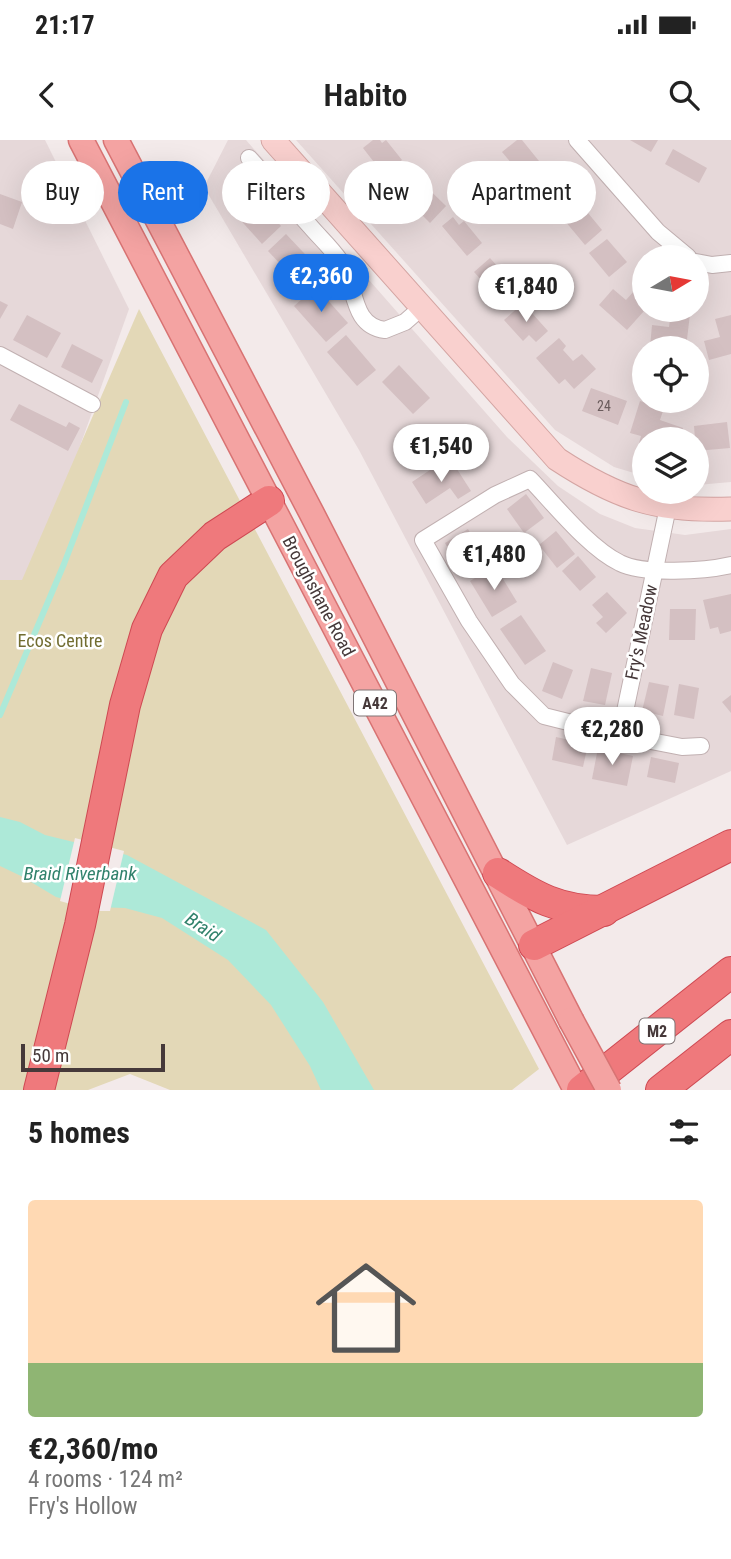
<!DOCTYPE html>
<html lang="en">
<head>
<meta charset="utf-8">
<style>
	:root { --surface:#fff; --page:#f6f6f6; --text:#222; --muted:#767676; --line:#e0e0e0; --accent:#1a73e8 }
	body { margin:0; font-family:"Roboto Condensed",sans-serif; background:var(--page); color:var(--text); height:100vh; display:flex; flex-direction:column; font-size:26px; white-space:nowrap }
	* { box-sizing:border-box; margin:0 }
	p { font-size:23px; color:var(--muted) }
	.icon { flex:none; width:38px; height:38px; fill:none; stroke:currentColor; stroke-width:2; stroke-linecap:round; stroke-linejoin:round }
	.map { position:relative; height:950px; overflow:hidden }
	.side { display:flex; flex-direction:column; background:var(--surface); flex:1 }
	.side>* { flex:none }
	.top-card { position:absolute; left:21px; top:21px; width:690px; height:63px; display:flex; gap:14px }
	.needle { width:46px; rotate:80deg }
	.tools { position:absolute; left:632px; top:105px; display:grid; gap:14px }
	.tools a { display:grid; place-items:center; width:77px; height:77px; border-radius:50%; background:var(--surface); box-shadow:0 7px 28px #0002; font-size:35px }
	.scale { position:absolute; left:21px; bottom:18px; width:144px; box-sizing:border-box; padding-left:7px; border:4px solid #46393a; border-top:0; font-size:19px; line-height:24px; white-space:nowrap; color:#46393a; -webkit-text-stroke:5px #fff; paint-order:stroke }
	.price { position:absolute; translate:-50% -60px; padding:0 16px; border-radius:24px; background:#fff; color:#222; font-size:23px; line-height:46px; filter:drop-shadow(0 2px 4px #0008) }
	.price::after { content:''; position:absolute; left:50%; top:42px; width:21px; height:16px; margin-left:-10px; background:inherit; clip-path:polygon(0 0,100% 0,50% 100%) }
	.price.selected { background:var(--accent); color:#fff }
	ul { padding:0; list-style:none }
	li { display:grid; align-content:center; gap:14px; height:371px; padding:0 28px }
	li+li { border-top:2px solid var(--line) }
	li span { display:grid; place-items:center; height:217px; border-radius:7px; color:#555 }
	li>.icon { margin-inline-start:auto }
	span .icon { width:126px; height:126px; fill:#fffc; stroke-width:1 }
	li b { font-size:30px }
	h2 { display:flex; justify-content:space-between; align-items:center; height:84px; padding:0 28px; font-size:30px }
	.tag { padding:0 24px; border-radius:32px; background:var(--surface); box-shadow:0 7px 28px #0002; font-size:24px; line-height:63px }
	.tag.selected { background:var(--accent); color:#fff }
	.status { display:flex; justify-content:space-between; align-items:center; height:49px; padding:0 35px; background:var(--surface); direction:ltr }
	.status svg { height:19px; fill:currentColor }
	header { display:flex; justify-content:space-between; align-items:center; height:91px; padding:0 28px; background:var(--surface); font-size:32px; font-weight:600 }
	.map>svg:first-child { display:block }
	.residential { fill:#e6d8d9; fill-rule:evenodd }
	.green { fill:#e3d8b7 }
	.water { fill:#ade9d8 }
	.pier { fill:#f3eaea }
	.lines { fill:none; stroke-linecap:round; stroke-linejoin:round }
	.stream { stroke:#ade9d8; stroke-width:6 }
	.building { fill:#d4c0c2 }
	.street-casing { stroke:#c1b0b1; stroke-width:18 }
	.secondary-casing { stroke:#d4a5a3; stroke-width:25 }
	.primary-casing { stroke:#d87373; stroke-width:27 }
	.highway-casing { stroke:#ce4952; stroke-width:32 }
	.street { stroke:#fff; stroke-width:16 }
	.secondary { stroke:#f9d0ce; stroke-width:23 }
	.primary { stroke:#f4a3a2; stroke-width:24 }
	.highway { stroke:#ef797c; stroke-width:30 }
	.primary-bridge-casing { stroke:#d87373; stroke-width:27; stroke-linecap:butt }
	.primary-bridge { stroke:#f4a3a2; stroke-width:24 }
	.labels { text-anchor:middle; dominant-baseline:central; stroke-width:5; stroke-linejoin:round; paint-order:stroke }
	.number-label { font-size:14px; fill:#6a5b5c }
	.shield { fill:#fff; stroke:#7e7475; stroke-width:2 }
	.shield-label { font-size:16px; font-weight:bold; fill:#46393a }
	.street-label { font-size:18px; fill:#46393a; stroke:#fff }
	.park-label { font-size:18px; fill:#726d31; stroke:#fff }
	.water-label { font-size:19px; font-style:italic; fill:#31826c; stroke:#fff }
</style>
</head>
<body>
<div class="status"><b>21:17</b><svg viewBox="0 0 49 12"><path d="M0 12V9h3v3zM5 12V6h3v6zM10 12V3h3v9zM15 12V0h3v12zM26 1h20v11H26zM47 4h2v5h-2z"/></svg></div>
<header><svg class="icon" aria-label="back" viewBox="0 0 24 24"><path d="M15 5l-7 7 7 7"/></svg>Habito<svg class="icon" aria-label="search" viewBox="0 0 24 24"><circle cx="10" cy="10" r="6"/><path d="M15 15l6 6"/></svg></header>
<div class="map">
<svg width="731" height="950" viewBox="0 0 731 950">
	<rect width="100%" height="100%" fill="#f3eaea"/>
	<g class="residential">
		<polygon points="0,0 45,0 129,169 32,440 0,440"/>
		<polygon points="228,0 246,0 507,297 558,346 600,374 635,388 685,395 731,389 731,631 567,705 359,310 204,47"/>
		<path d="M296 0H731V342L697 345 696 299H644V336L614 327 555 290ZM644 117H696V170H644ZM644 208H696V261H644Z"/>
	</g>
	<polygon class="green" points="139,169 539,929 512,950 170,950 130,934 88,950 0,950 0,440 22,440"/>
	<polygon class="water" points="0,677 20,682 45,695 127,715 266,790 323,862 374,950 321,950 310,926 271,865 228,820 162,778 125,768 95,767 56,757 21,736 0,726"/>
	<polygon class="pier" points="75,698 124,711 110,771 95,771 60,761"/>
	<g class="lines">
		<polyline class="stream" points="0,575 64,424 126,262"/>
	</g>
	<g class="building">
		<polygon points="373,0 380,0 382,3 386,0 402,20 384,35 363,8"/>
		<polygon points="517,0 522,0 539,21 522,36 502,12"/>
		<polygon points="630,0 658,0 651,12"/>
		<polygon points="673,9 707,28 699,43 665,24"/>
		<polygon points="549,29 568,53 551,67 531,44"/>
		<polygon points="411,32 446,66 430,83 395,48"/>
		<polygon points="246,46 281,86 262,104 226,64"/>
		<polygon points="0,54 22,62 13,89 0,84"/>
		<polygon points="583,67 602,90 585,105 565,81"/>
		<polygon points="453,77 459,85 464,81 482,103 467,116 442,86"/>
		<polygon points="286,94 319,129 301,146 268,111"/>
		<polygon points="607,99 627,122 609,137 589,113"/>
		<polygon points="490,118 521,153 506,167 474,132"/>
		<polygon points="316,147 348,183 326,202 294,166"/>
		<polygon points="613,149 626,160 635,150 644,157 644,171 627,190 599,165"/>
		<polygon points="0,161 8,165 0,179"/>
		<polygon points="523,163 548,191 536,202 529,195 523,201 504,180"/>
		<polygon points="671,172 690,174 686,208 650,207 652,185 669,187"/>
		<polygon points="27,175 61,193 47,218 13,200"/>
		<polygon points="731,175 731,214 709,220 704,201 720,197 715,179"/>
		<polygon points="346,195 376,230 357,246 327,212"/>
		<polygon points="559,198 566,206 563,210 573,221 582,214 596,229 574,249 565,239 559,244 536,218"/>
		<polygon points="72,204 103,220 92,243 61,227"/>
		<polygon points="399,225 430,258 413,274 382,242"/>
		<polygon points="591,248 627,261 618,285 582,271"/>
		<polygon points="640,261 664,268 660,280 683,288 680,299 644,299 644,305 639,303 641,296 630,293"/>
		<polygon points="19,264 66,287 69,282 80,288 68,311 10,280"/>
		<polygon points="727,282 730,308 696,311 694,286"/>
		<polygon points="436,326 441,335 455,326 471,351 458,359 450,348 426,364 412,342"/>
		<polygon points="526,354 544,378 524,393 507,369"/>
		<polygon points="468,389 484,416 460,430 445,403"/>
		<polygon points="556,391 575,414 557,428 539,405"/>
		<polygon points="578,416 596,437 580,451 562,431"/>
		<polygon points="495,426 517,462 492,477 470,441"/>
		<polygon points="607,452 627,473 606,493 596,483 603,477 592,465"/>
		<polygon points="731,454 731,491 720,494 718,487 710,489 703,460"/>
		<polygon points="670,469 696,469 695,500 669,500"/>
		<polygon points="521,475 546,511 525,525 500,489"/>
		<polygon points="553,522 573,530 562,559 542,551"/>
		<polygon points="591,528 612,533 605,565 583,561"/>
		<polygon points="649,542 669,546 663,576 642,571"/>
		<polygon points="679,544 699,548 694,579 674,575"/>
		<polygon points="731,555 731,573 722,562"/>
		<polygon points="556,597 588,604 583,627 552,620"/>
		<polygon points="598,608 633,616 627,646 592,639"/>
		<polygon points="651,617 679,623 675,643 647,637"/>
	</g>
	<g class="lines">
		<g class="street-casing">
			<g id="street">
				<polyline points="577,0 658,92 688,117"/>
				<path d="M249 18C269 40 289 63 310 86 321 99 336 112 344 127 356 149 352 186 385 190L405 182 421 168"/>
				<polyline points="696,122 712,125 731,123"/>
				<polyline points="0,215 92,264"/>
				<polyline points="668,367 620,595 682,607 701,606"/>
				<path d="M620 595 544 576 512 544 469 481 423 400 495 355 530 339C554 364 589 408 620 423 643 435 705 431 731 425"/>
			</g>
		</g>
		<g class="secondary-casing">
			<path id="secondary" d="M273 0 557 319C618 359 658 372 731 369"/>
		</g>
		<g class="primary-casing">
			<g id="primary">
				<polyline points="81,0 576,950"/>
				<polyline points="116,0 311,372 571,880"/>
			</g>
		</g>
		<g class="highway-casing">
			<g id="highway">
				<path d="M498 733C535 757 559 771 604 771"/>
				<polyline points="534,805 731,705"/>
				<polyline points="39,950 80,785 125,565 147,489 173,436 215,396 269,361"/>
				<polyline points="582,950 731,832"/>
				<polyline points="661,950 731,895"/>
			</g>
		</g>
		<use href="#street" class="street"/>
		<use href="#secondary" class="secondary"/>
		<use href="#primary" class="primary"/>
		<use href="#highway" class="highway"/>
		<g class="primary-bridge-casing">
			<polyline id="primary-bridge" points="571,880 609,950"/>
		</g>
		<use href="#primary-bridge" class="primary-bridge"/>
	</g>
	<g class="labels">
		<g class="number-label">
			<text x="604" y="266">24</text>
		</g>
		<g class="shield">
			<rect x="354" y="550.5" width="42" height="25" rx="5"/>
			<rect x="639.5" y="878.5" width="35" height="25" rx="5"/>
		</g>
		<g class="shield-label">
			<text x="375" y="563">A42</text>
			<text x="657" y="891">M2</text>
		</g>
		<g class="street-label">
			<text transform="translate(319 456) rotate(62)">Broughshane Road</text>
			<text transform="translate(641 492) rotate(-78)">Fry's Meadow</text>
		</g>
		<g class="park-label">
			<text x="60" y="500">Ecos Centre</text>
		</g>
		<g class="water-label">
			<text x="80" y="733">Braid Riverbank</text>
			<text transform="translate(203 787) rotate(33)">Braid</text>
		</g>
	</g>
</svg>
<div class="tools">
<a><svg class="needle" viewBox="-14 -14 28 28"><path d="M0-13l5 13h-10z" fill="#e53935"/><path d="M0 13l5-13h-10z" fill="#767676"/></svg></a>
<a><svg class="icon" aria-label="locate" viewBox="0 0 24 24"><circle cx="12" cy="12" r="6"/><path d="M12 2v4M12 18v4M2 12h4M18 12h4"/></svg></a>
<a><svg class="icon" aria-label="layers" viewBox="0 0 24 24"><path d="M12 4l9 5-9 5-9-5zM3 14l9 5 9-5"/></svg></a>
</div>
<div class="scale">50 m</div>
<b class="price selected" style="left:321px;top:174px">€2,360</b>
<b class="price" style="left:526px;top:184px">€1,840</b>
<b class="price" style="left:441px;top:344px">€1,540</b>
<b class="price" style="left:494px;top:452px">€1,480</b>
<b class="price" style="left:612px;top:627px">€2,280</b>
<div class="top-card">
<a class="tag">Buy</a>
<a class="tag selected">Rent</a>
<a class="tag">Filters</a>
<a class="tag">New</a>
<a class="tag">Apartment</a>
</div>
</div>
<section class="side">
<h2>5 homes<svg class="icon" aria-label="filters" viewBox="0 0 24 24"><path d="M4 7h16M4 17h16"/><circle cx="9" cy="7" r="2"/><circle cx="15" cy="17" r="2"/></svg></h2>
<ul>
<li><span style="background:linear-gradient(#ffd9b3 75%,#8fb573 0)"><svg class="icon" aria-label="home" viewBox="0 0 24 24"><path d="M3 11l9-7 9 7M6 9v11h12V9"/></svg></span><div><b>€2,360/mo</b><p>4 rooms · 124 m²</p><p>Fry's Hollow</p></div></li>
</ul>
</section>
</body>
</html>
